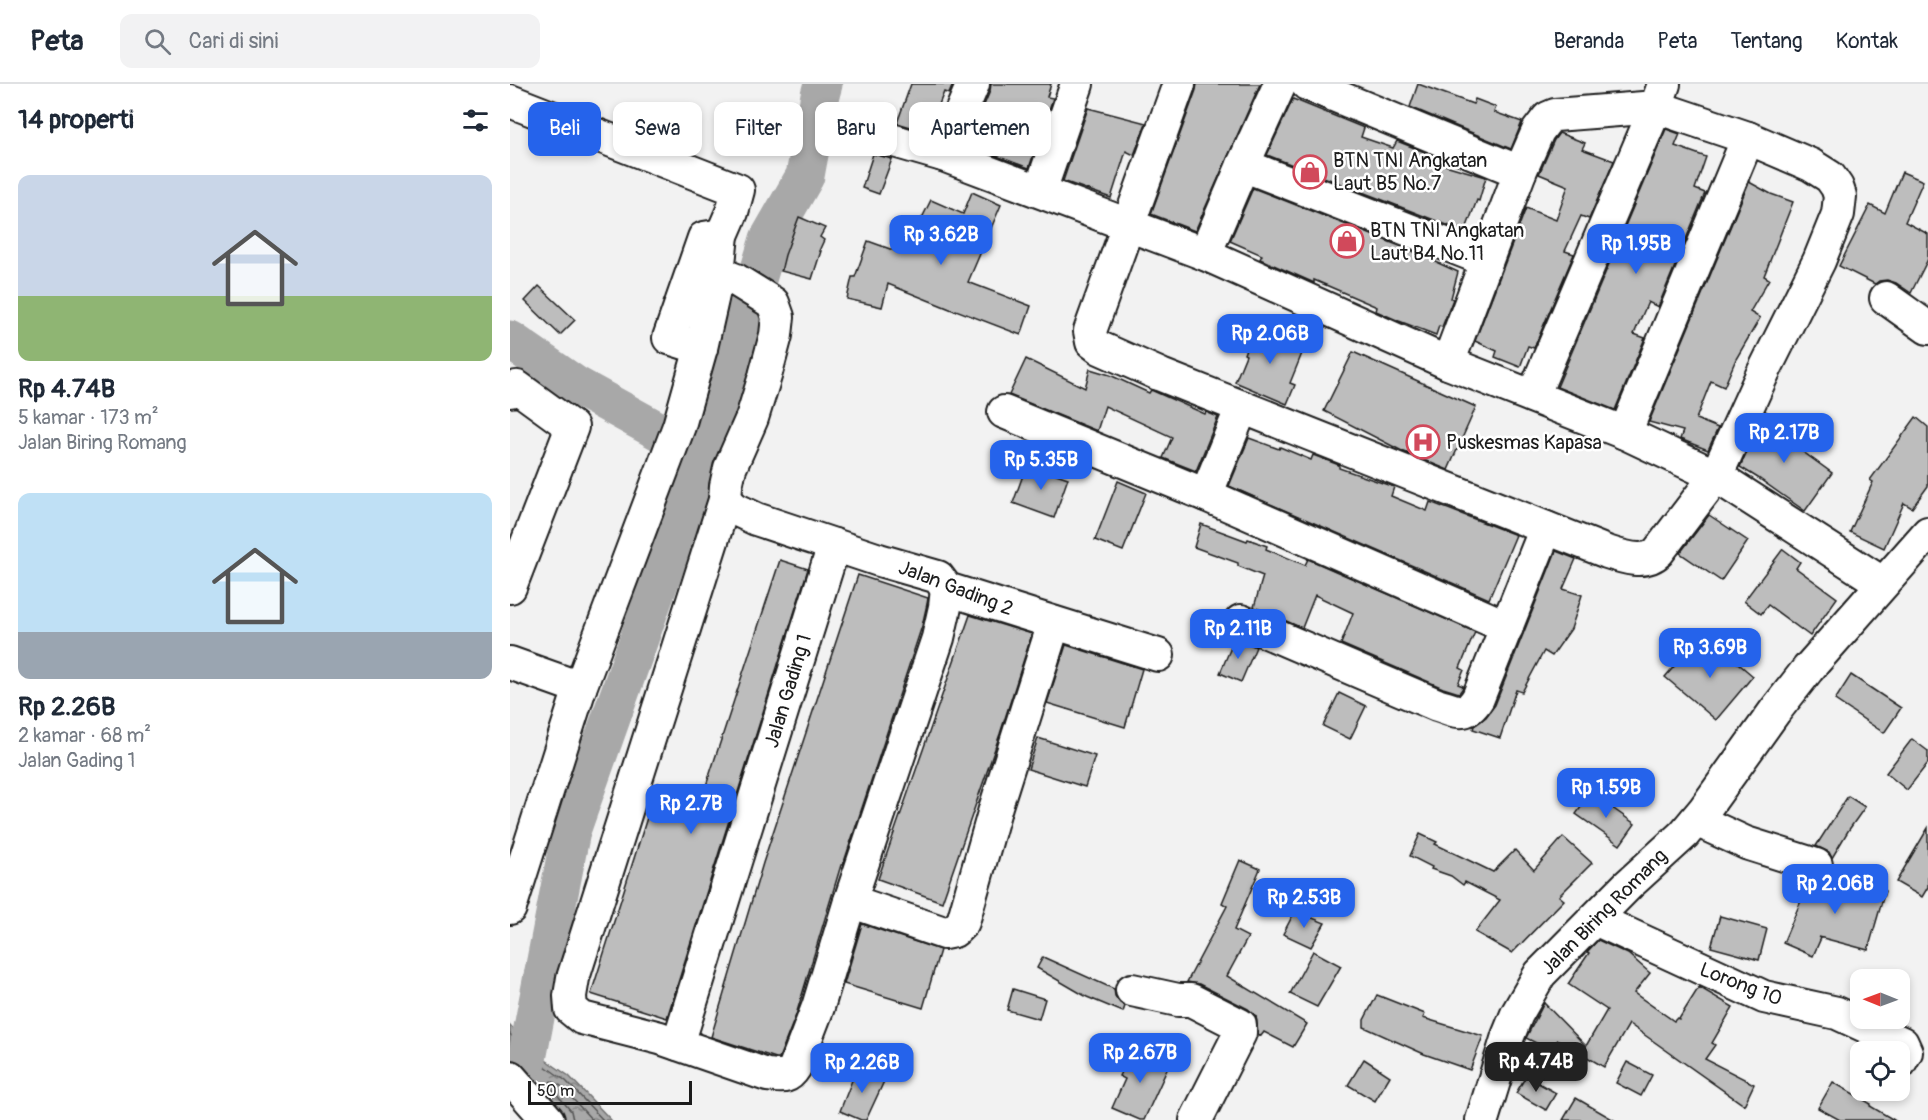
<!DOCTYPE html>
<html lang="id">
<head>
<meta charset="utf-8">
<style>
	:root { --surface:#fff; --page:#f2f2f3; --text:#1f2937; --muted:#747a83; --line:#e0e1e3; --accent:#2563eb }
	body { margin:0; font-family:Pangolin,sans-serif; background:var(--page); color:var(--text); height:100vh; display:flex; flex-direction:column; font-size:22px; white-space:nowrap }
	* { box-sizing:border-box; margin:0 }
	p { font-size:20px; color:var(--muted) }
	.icon { flex:none; width:33px; height:33px; fill:none; stroke:currentColor; stroke-width:2; stroke-linecap:round; stroke-linejoin:round }
	.map { position:relative; flex:1; overflow:hidden }
	.drawer { display:flex; flex-direction:column; background:var(--surface); width:510px }
	.drawer>* { flex:none }
	.top-card { position:absolute; left:18px; top:18px; width:570px; height:54px; display:flex; gap:12px }
	.needle { width:39px; rotate:271deg }
	.tools { position:absolute; left:1340px; top:885px; display:grid; gap:12px }
	.tools a { display:grid; place-items:center; width:60px; height:60px; border-radius:12px; background:var(--surface); box-shadow:0 3px 9px #0003; font-size:30px }
	.scale { position:absolute; left:18px; bottom:15px; width:164px; box-sizing:border-box; padding-left:6px; border:3px solid #1c1c1c; border-top:0; font-size:16px; line-height:21px; white-space:nowrap; color:#1c1c1c; -webkit-text-stroke:4px #fff; paint-order:stroke }
	.price { position:absolute; translate:-50% -51px; padding:0 14px; border-radius:12px; background:var(--accent); color:#fff; font-size:20px; line-height:39px; filter:drop-shadow(0 2px 3px #0008) }
	.price::after { content:''; position:absolute; left:50%; top:36px; width:18px; height:14px; margin-left:-9px; background:inherit; clip-path:polygon(0 0,100% 0,50% 100%) }
	.price.current { background:#222; color:#fff }
	ul { padding:0; list-style:none }
	li { display:grid; align-content:center; gap:12px; height:318px; padding:0 18px }
	li span { display:grid; place-items:center; height:186px; border-radius:12px; color:#555 }
	li>.icon { margin-inline-start:auto }
	span .icon { width:108px; height:108px; fill:#fffc; stroke-width:1 }
	li b { font-size:26px }
	h2 { display:flex; justify-content:space-between; align-items:center; height:72px; padding:0 18px; font-size:26px }
	.tag { padding:0 21px; border-radius:12px; background:var(--surface); box-shadow:0 3px 9px #0003; font-size:21px; line-height:54px }
	.tag.current { background:var(--accent); color:#fff }
	header { display:flex; align-items:center; gap:36px; box-sizing:border-box; height:84px; padding:0 30px; background:var(--surface); border-bottom:2px solid var(--line) }
	header strong { font-size:28px }
	nav { display:flex; gap:33px; margin-inline-start:auto; font-size:21px }
	.search { width:420px; height:54px; background:var(--page); display:flex; align-items:center; gap:15px; box-sizing:border-box; padding:0 21px; border-radius:12px; color:var(--muted); font-size:22px }
	main { display:flex; flex:1; min-height:0 }
	.map>svg:first-child { display:block }
	.water { fill:url(#water-ripples); stroke:#707070; stroke-width:1.5 }
	.lines { fill:none; stroke-linecap:round; stroke-linejoin:round }
	.shore { stroke:#545454; stroke-width:1.5 }
	.river { stroke:#a8a8a8; stroke-width:39 }
	.building { fill:#bdbdbd; stroke:#1c1c1c; stroke-width:1.5 }
	.minor-casing { stroke:#1c1c1c; stroke-width:36 }
	.minor { stroke:#fff; stroke-width:32 }
	.labels { text-anchor:middle; dominant-baseline:central; stroke-width:5; stroke-linejoin:round; paint-order:stroke }
	.poi-label { font-size:20px; fill:#1c1c1c; stroke:#fff; text-anchor:start }
	.street-label { font-size:20px; fill:#1c1c1c; stroke:#fff }
</style>
</head>
<body>
<header>
<strong>Peta</strong>
<div class="search"><svg class="icon" aria-label="search" viewBox="0 0 24 24"><circle cx="10" cy="10" r="6"/><path d="M15 15l6 6"/></svg>Cari di sini</div>
<nav><a>Beranda</a><a>Peta</a><a>Tentang</a><a>Kontak</a></nav>
</header>
<main>
<section class="drawer">
<h2>14 properti<svg class="icon" aria-label="filters" viewBox="0 0 24 24"><path d="M4 7h16M4 17h16"/><circle cx="9" cy="7" r="2"/><circle cx="15" cy="17" r="2"/></svg></h2>
<ul>
<li><span style="background:linear-gradient(#c9d6e8 65%,#8fb573 0)"><svg class="icon" aria-label="home" viewBox="0 0 24 24"><path d="M3 11l9-7 9 7M6 9v11h12V9"/></svg></span><div><b>Rp 4.74B</b><p>5 kamar · 173 m²</p><p>Jalan Biring Romang</p></div></li>
<li><span style="background:linear-gradient(#bfe0f5 75%,#9aa5b1 0)"><svg class="icon" aria-label="home" viewBox="0 0 24 24"><path d="M3 11l9-7 9 7M6 9v11h12V9"/></svg></span><div><b>Rp 2.26B</b><p>2 kamar · 68 m²</p><p>Jalan Gading 1</p></div></li>
</ul>
</section>
<div class="map">
<svg width="1418" height="1036" viewBox="0 0 1418 1036">
	<defs>
		<pattern id="water-ripples" width="26" height="14" patternUnits="userSpaceOnUse" patternTransform="scale(1.5)"><rect width="26" height="14" fill="#a8a8a8"/><path d="M2 4q2-2 4 0t4 0M15 11q2-2 4 0t4 0" fill="none" stroke="#888"/></pattern>
	</defs>
	<rect width="100%" height="100%" fill="#f2f2f2"/>
	<filter id="ink" filterUnits="userSpaceOnUse"><feTurbulence type="fractalNoise" baseFrequency=".0167" numOctaves="2"/><feDisplacementMap in="SourceGraphic" scale="12" xChannelSelector="R" yChannelSelector="G"/><feConvolveMatrix kernelMatrix="1 2 1 2 8 2 1 2 1" color-interpolation-filters="sRGB"/></filter>
	<g filter="url(#ink)">
		<polygon class="water" points="0,941 21,966 59,992 101,1036 51,1036 0,976"/>
		<g class="lines">
			<g class="shore">
				<polyline points="0,950 18,970 56,997 93,1036"/>
				<polyline points="63,1036 61,1027 39,1001 41,997 51,1002 82,1036"/>
			</g>
			<g class="river">
				<polyline points="0,256 65,301 194,372"/>
				<polyline points="17,975 61,747 197,363 259,155 295,92 310,11 313,0"/>
			</g>
		</g>
		<g class="building">
			<polygon points="401,0 443,0 439,10 434,8 418,48 387,39"/>
			<polygon points="481,0 541,0 537,13 543,14 519,84 457,61 480,7"/>
			<polygon points="687,0 750,0 685,147 641,130 686,6"/>
			<polygon points="908,0 963,20 965,15 986,23 984,28 1012,38 1001,65 900,23"/>
			<polygon points="783,15 854,44 851,53 883,64 887,57 937,77 935,81 976,93 969,117 967,116 955,148 757,71"/>
			<polygon points="578,24 636,39 624,71 616,67 601,114 553,97"/>
			<polygon points="1156,45 1170,50 1165,62 1196,73 1185,105 1195,109 1148,223 1138,218 1124,250 1135,254 1105,326 1047,303"/>
			<polygon points="1049,49 1075,59 1072,65 1104,77 1079,135 1071,132 1055,167 1064,170 1024,264 1018,262 1010,283 985,273 987,267 965,257 1016,124 1046,136 1058,102 1029,90 1044,56"/>
			<polygon points="363,70 382,75 369,110 352,104"/>
			<polygon points="1392,88 1413,97 1395,138 1418,150 1418,175 1401,209 1386,199 1377,196 1369,197 1365,200 1329,182 1360,121 1375,129"/>
			<polygon points="1239,98 1261,110 1283,118 1254,192 1259,195 1240,228 1250,234 1226,275 1214,303 1201,297 1186,335 1208,344 1198,366 1170,355 1173,347 1139,338"/>
			<polygon points="743,104 915,172 915,173 948,188 941,214 943,215 932,243 929,242 926,251 889,237 866,227 867,223 804,196 804,199 802,198 750,175 752,171 720,157"/>
			<polygon points="462,108 491,121 458,198 521,222 511,251 446,226 445,227 378,200 372,223 337,215 342,193 345,193 358,157 394,170 421,116 453,130"/>
			<polygon points="289,133 315,144 310,153 314,156 309,167 311,167 302,195 271,187 275,171"/>
			<polygon points="29,202 65,236 50,251 15,217"/>
			<polygon points="745,242 795,262 780,299 785,301 777,320 725,298 736,271 734,270"/>
			<polygon points="843,268 966,323 938,386 892,367 814,327"/>
			<polygon points="516,275 575,304 580,285 600,291 639,309 641,306 695,330 696,328 708,333 686,387 653,374 662,353 595,322 587,347 499,311"/>
			<polygon points="1255,327 1281,342 1274,354 1322,389 1295,427 1248,394 1230,383"/>
			<polygon points="1406,333 1418,343 1418,402 1402,424 1394,419 1374,464 1340,448 1363,398 1360,396"/>
			<polygon points="739,354 769,365 770,363 801,376 803,371 829,381 829,384 884,403 881,412 917,427 920,418 1006,451 979,515 719,402"/>
			<polygon points="517,380 558,394 544,434 503,419"/>
			<polygon points="608,397 636,409 613,467 585,456"/>
			<polygon points="1199,431 1238,457 1211,497 1170,469"/>
			<polygon points="691,440 737,457 738,455 757,462 756,465 795,481 798,475 965,548 950,584 954,586 948,600 953,602 952,605 949,609 933,604 831,560 843,529 805,511 792,544 744,523 753,492 728,482 728,479 684,463"/>
			<polygon points="1273,465 1290,478 1286,484 1327,514 1300,552 1258,521 1251,530 1234,517"/>
			<polygon points="1046,467 1066,475 1053,505 1072,511 1061,545 1042,572 1034,567 1012,608 1006,606 990,654 963,645 964,642 976,633 985,621"/>
			<polygon points="270,476 298,485 157,934 81,910 148,699 192,714"/>
			<polygon points="348,491 418,514 417,520 412,542 363,691 333,781 331,781 286,931 269,974 266,974 201,953 253,779"/>
			<polygon points="460,531 522,550 490,650 432,818 368,795"/>
			<polygon points="725,554 746,563 731,598 710,589"/>
			<polygon points="1203,558 1243,592 1206,636 1155,593 1179,565 1191,574"/>
			<polygon points="556,561 632,585 615,643 537,619"/>
			<polygon points="1341,591 1391,624 1374,649 1325,616"/>
			<polygon points="829,609 856,622 840,655 813,642"/>
			<polygon points="528,654 585,672 575,703 518,685"/>
			<polygon points="1402,655 1418,667 1418,679 1397,706 1376,689"/>
			<polygon points="1081,709 1125,740 1110,761 1066,730"/>
			<polygon points="1338,712 1355,723 1338,747 1322,774 1319,768 1306,762"/>
			<polygon points="1418,744 1418,803 1412,813 1386,798"/>
			<polygon points="910,750 927,758 925,760 983,788 1005,766 1024,786 1053,753 1082,779 1049,812 1054,816 1002,869 965,848 990,816 955,798 953,801 941,792 921,785 922,783 900,772"/>
			<polygon points="730,776 750,785 724,846 738,853 717,892 797,940 783,963 754,948 751,952 748,950 746,932 738,925 689,900 677,898 717,822 712,819"/>
			<polygon points="1320,791 1375,807 1358,866 1309,853 1311,854 1303,872 1273,859 1299,798 1310,798"/>
			<polygon points="785,827 815,839 801,863 773,850"/>
			<polygon points="1210,832 1257,845 1249,876 1201,863"/>
			<polygon points="352,840 430,866 413,924 334,900"/>
			<polygon points="1088,856 1118,870 1140,889 1124,909 1164,937 1167,934 1169,935 1189,903 1223,923 1202,959 1205,961 1195,975 1244,1000 1234,1021 1119,940 1094,983 1048,956 1038,965 1016,954 1034,919 1076,962 1097,926 1058,900 1079,869 1077,868"/>
			<polygon points="803,867 831,882 807,923 780,910"/>
			<polygon points="533,873 604,905 605,912 610,919 615,922 613,928 577,913 527,884"/>
			<polygon points="503,905 535,915 529,935 497,926"/>
			<polygon points="867,911 915,930 913,934 973,952 960,986 914,970 854,943 854,936"/>
			<polygon points="623,964 659,981 634,1036 630,1036 602,1024 615,995 609,992"/>
			<polygon points="854,975 880,992 865,1017 838,1001"/>
			<polygon points="1117,978 1142,991 1131,1012 1106,999"/>
			<polygon points="348,981 375,995 356,1036 351,1036 330,1027"/>
			<polygon points="1016,992 1046,1009 1036,1026 1006,1009"/>
			<polygon points="1323,998 1361,1020 1360,1022 1384,1036 1330,1036 1308,1024"/>
			<polygon points="1066,1014 1104,1036 1053,1036"/>
		</g>
		<g class="lines">
			<g class="minor-casing">
				<g id="minor">
					<path d="M669 0 580 247 582 258 590 264 651 291 1097 468C1112 473 1135 481 1148 468L1206 392 1252 291 1309 177 1328 130 1330 112 1327 103 1320 93 1301 81 1238 54 1146 23 1023 312"/>
					<polyline points="797,0 1010,88"/>
					<path d="M0 17 228 106 222 128 212 151 208 189 226 196 263 219 268 233 266 251 255 292 242 334 220 384 216 402 215 416 63 894 60 912 61 925 72 934 150 954 257 991C271 992 277 996 285 983L308 923 340 817 428 554 435 523 437 505"/>
					<polyline points="325,40 433,71 695,170 938,279 1115,349 1206,392 1372,499"/>
					<polyline points="433,71 463,0"/>
					<polyline points="733,81 976,176"/>
					<polyline points="530,107 567,0"/>
					<polyline points="695,170 733,81 770,0"/>
					<polyline points="1376,214 1418,244"/>
					<polyline points="191,264 159,254 194,154 212,151"/>
					<polyline points="938,279 1010,88 1028,47 1038,34 1045,31 1146,23 1154,0"/>
					<polyline points="0,307 7,303 62,343 0,503"/>
					<polyline points="494,328 696,411 732,323"/>
					<polyline points="1115,349 1238,54"/>
					<polyline points="696,411 997,543"/>
					<polyline points="215,416 225,425 246,435 369,476 428,493 437,505 648,571"/>
					<path d="M731 537 927 621C947 627 956 634 968 614L1036 444"/>
					<polyline points="0,579 70,604"/>
					<polyline points="1186,736 1236,759 1306,781"/>
					<polyline points="340,817 434,849 444,847 453,838 486,722 544,539"/>
					<polyline points="0,824 70,604 169,342 191,264 208,189"/>
					<polyline points="1085,835 1254,913 1327,929 1392,959 1396,968 1389,980"/>
					<polyline points="622,906 668,916 681,916 730,941 730,949 686,1036"/>
					<polyline points="168,960 324,461"/>
					<polyline points="0,993 38,1036"/>
					<polyline points="972,1036 998,952 1007,930 1030,890 1118,801 1174,750 1194,726 1265,627 1298,585 1418,449"/>
				</g>
			</g>
			<use href="#minor" class="minor"/>
		</g>
	</g>
	<defs>
		<g id="shop-ring" transform="scale(1.725)"><circle r="9.5" fill="#fff" stroke="#d1495b" stroke-width="1.5"/><path d="M-5-2.5h2.3a2.7 3.5 0 0 1 5.4 0H5L5.5 6h-11ZM-1.5-2.5h3a1.5 2.3 0 0 0-3 0Z" fill="#d1495b"/></g>
		<g id="hospital-ring" transform="scale(1.725)"><circle r="9.5" fill="#fff" stroke="#d1495b" stroke-width="1.5"/><path d="M-5-5h3v3.5h4V-5h3V5h-3V1.5h-4V5h-3Z" fill="#d1495b"/></g>
	</defs>
	<g fill-rule="evenodd">
		<use href="#shop-ring" x="800" y="88"/>
		<use href="#shop-ring" x="837" y="157"/>
		<use href="#hospital-ring" x="913" y="358"/>
	</g>
	<g class="labels">
		<g class="poi-label">
			<text x="823" y="76">BTN TNI Angkatan<tspan x="823" dy="23">Laut B5 No.7</tspan></text>
			<text x="860" y="146">BTN TNI Angkatan<tspan x="860" dy="23">Laut B4 No.11</tspan></text>
			<text x="936" y="358">Puskesmas Kapasa</text>
		</g>
		<g class="street-label">
			<text transform="translate(446 504) rotate(21)">Jalan Gading 2</text>
			<text transform="translate(278 607) rotate(-73)">Jalan Gading 1</text>
			<text transform="translate(1094 828) rotate(-45)">Jalan Biring Romang</text>
			<text transform="translate(1231 900) rotate(21)">Lorong 10</text>
		</g>
	</g>
</svg>
<div class="tools">
<a><svg class="needle" viewBox="-14 -14 28 28"><path d="M0-13l5 13h-10z" fill="#e53935"/><path d="M0 13l5-13h-10z" fill="#747a83"/></svg></a>
<a><svg class="icon" aria-label="locate" viewBox="0 0 24 24"><circle cx="12" cy="12" r="6"/><path d="M12 2v4M12 18v4M2 12h4M18 12h4"/></svg></a>
</div>
<div class="scale">50 m</div>
<b class="price" style="left:431px;top:182px">Rp 3.62B</b>
<b class="price" style="left:1126px;top:191px">Rp 1.95B</b>
<b class="price" style="left:760px;top:281px">Rp 2.06B</b>
<b class="price" style="left:1274px;top:380px">Rp 2.17B</b>
<b class="price" style="left:531px;top:407px">Rp 5.35B</b>
<b class="price" style="left:728px;top:576px">Rp 2.11B</b>
<b class="price" style="left:1200px;top:595px">Rp 3.69B</b>
<b class="price" style="left:1096px;top:735px">Rp 1.59B</b>
<b class="price" style="left:181px;top:751px">Rp 2.7B</b>
<b class="price" style="left:1325px;top:831px">Rp 2.06B</b>
<b class="price" style="left:794px;top:845px">Rp 2.53B</b>
<b class="price" style="left:630px;top:1000px">Rp 2.67B</b>
<b class="price current" style="left:1026px;top:1009px">Rp 4.74B</b>
<b class="price" style="left:352px;top:1010px">Rp 2.26B</b>
<div class="top-card">
<a class="tag current">Beli</a>
<a class="tag">Sewa</a>
<a class="tag">Filter</a>
<a class="tag">Baru</a>
<a class="tag">Apartemen</a>
</div>
</div>
</main>
</body>
</html>
